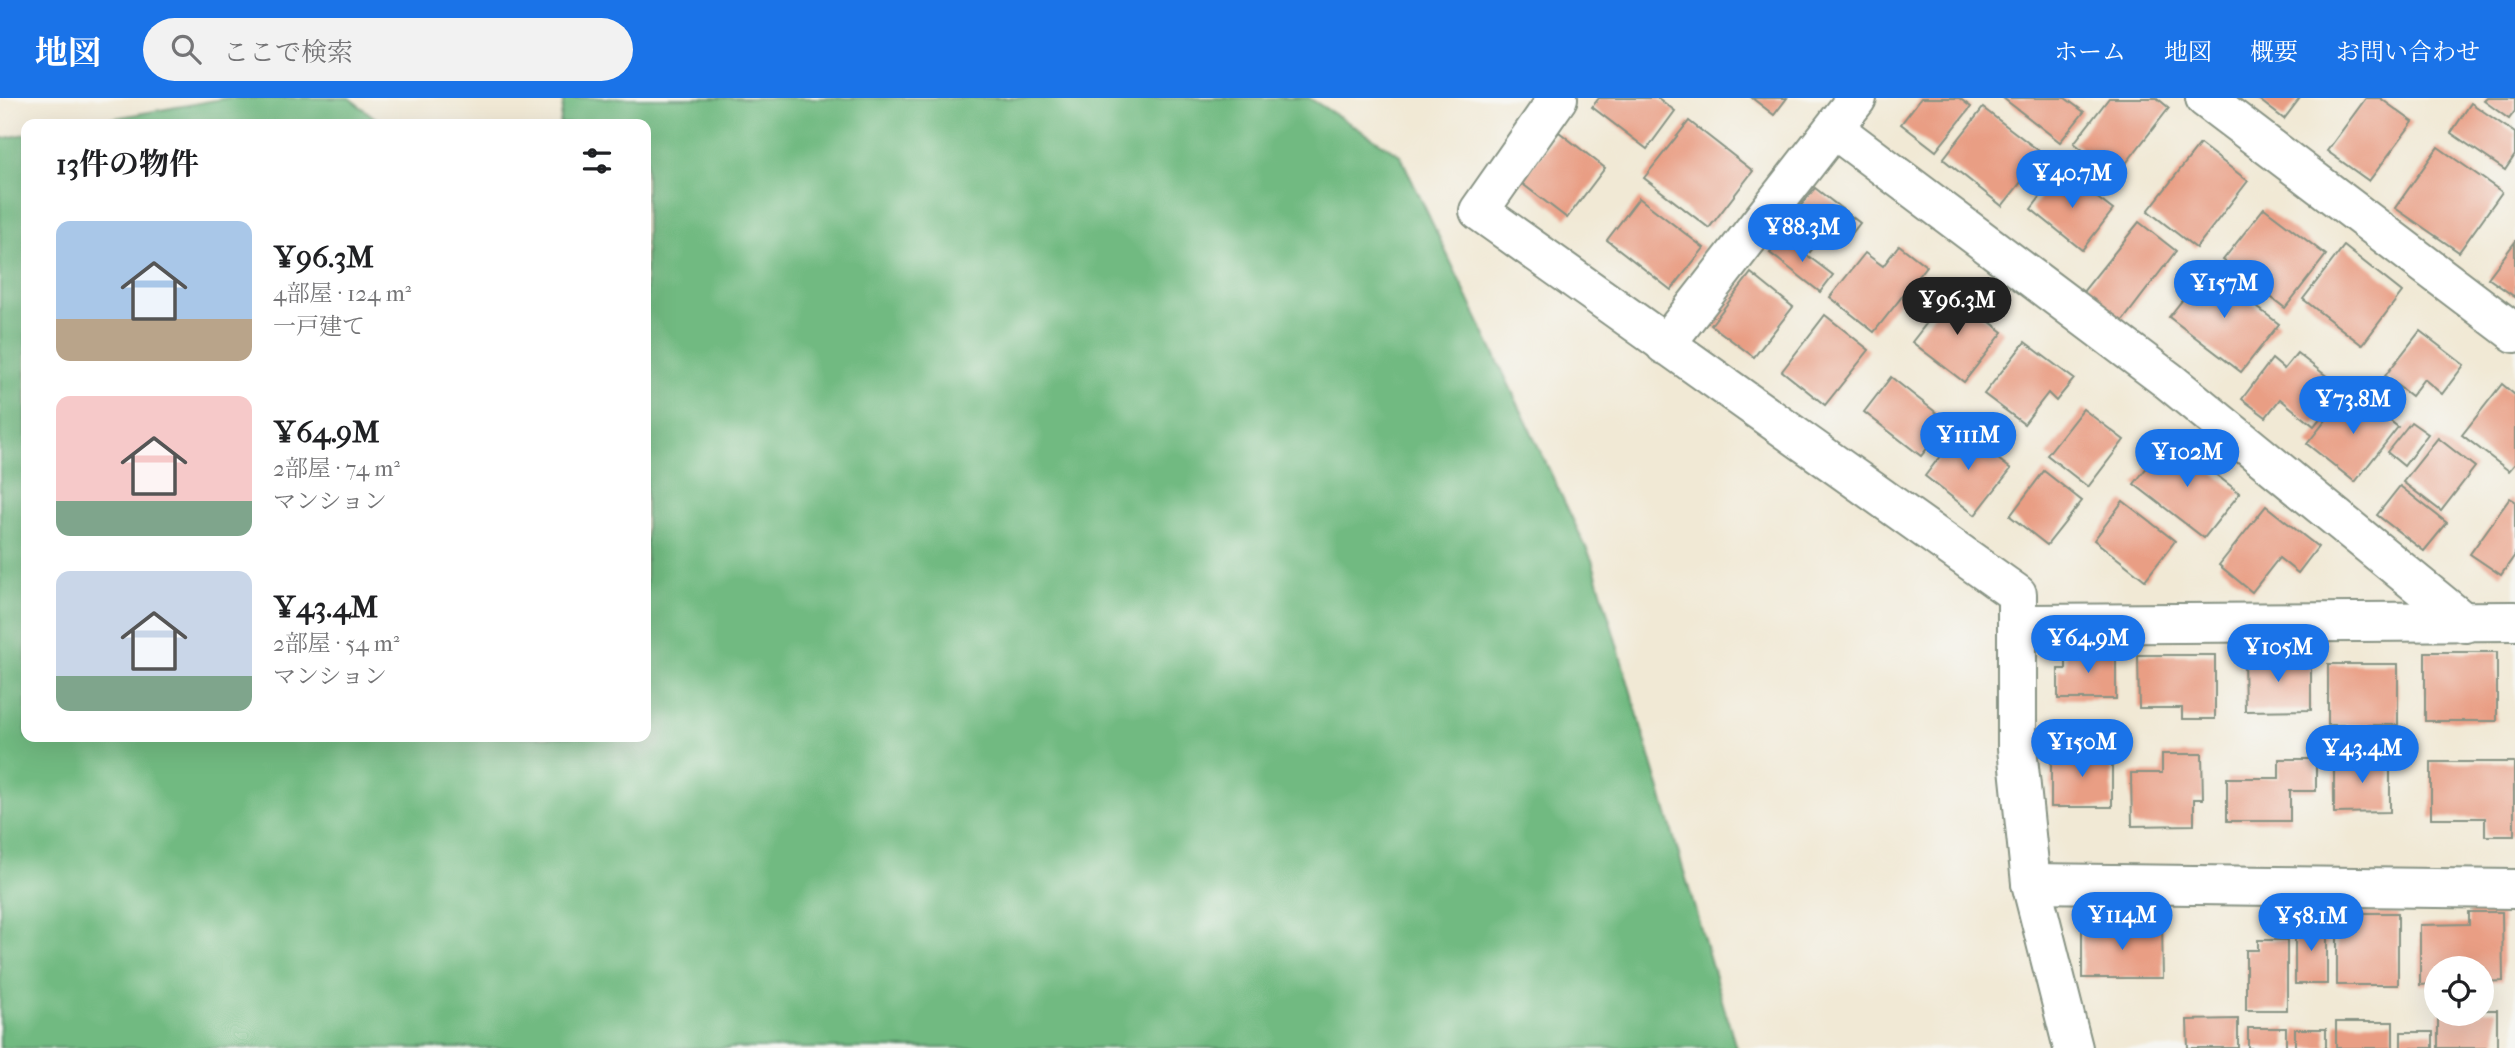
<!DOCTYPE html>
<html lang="ja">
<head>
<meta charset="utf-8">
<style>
	:root { --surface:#fff; --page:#f2f2f2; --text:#202124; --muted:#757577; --accent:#1a73e8 }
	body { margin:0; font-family:"IM FELL French Canon","Noto Serif JP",serif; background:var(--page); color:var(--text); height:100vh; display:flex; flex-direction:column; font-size:26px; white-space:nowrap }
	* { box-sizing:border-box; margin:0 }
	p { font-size:23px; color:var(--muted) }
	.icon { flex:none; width:38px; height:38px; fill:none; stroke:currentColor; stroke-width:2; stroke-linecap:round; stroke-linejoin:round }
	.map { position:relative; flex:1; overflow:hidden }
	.details { position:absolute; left:21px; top:21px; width:630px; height:623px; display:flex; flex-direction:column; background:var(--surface); border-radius:14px; box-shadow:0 7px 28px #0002 }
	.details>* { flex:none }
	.buttons { position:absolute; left:2424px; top:858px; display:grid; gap:14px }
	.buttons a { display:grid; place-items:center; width:70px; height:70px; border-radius:50%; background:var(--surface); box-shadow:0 7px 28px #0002; font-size:35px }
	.price { position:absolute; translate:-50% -60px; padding:0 16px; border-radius:24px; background:var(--accent); color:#fff; font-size:23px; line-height:46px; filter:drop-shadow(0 2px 4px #0008) }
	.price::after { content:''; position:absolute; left:50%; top:42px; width:21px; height:16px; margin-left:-10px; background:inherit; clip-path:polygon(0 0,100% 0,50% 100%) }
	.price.active { background:#222; color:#fff }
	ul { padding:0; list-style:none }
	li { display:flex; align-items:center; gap:21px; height:175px; padding:0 35px }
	li span { display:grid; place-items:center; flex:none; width:196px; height:140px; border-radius:14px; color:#555 }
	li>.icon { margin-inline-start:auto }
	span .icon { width:84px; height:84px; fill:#fffc; stroke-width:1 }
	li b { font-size:30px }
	h2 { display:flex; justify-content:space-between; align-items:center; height:84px; padding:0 35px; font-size:30px }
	header { display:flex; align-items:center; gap:42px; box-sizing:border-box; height:98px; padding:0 35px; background:var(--accent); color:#fff }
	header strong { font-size:33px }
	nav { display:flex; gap:38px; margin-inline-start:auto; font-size:24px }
	.search { width:490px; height:63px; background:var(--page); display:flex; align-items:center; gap:18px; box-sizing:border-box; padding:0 24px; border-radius:38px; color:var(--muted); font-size:26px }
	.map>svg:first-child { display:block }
	.forest { fill:#71ba81; stroke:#487c5a; stroke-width:2 }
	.building { fill:#e99e84 }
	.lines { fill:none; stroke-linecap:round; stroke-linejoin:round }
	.minor-casing { stroke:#889384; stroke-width:42 }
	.minor { stroke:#fff; stroke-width:38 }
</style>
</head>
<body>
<header>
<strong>地図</strong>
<div class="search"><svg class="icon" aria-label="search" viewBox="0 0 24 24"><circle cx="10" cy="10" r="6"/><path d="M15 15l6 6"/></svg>ここで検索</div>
<nav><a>ホーム</a><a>地図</a><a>概要</a><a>お問い合わせ</a></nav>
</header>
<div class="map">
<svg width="2515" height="950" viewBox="0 0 2515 950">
	<rect width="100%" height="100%" fill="#f6f6f2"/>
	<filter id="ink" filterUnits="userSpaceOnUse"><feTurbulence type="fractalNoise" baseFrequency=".0143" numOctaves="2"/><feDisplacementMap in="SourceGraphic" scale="14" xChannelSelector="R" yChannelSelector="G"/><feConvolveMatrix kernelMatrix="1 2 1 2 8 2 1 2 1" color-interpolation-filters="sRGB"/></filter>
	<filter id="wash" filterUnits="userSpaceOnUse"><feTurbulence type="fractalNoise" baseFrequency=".00686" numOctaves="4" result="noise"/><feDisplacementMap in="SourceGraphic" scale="28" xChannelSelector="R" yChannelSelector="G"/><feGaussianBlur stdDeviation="1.57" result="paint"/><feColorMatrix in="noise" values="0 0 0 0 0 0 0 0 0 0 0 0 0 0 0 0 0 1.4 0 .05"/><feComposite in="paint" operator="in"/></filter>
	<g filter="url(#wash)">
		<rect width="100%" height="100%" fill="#f1e9d5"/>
		<g class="forest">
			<polygon points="227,0 349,0 383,26 82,26"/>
			<polygon points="564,0 1309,0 1400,57 1592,462 1736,950 0,950 0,41 26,36 26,639 646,639 646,26 560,26"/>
		</g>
		<g id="blocks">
			<g class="building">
				<polygon points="1599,0 1658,0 1675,13 1647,51 1592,9"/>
				<polygon points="1752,0 1787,0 1774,17"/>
				<polygon points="1921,0 1959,0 1971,9 1936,53 1901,26"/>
				<polygon points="2003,0 2065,0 2084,14 2060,44"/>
				<polygon points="2109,0 2157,0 2169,10 2116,78 2074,45"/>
				<polygon points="2257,0 2300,0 2284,21"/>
				<polygon points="2366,0 2380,0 2413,24 2369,83 2327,53"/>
				<polygon points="2487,0 2515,0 2515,13 2509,21 2484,3"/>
				<polygon points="2471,5 2515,35 2515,57 2505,72 2451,35"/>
				<polygon points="1983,10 2043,56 2002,108 1943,61"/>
				<polygon points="1689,23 1753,73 1709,130 1644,80"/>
				<polygon points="1559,34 1605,70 1567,120 1520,84"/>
				<polygon points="2200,46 2248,83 2196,150 2148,113"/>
				<polygon points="2438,49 2502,94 2459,154 2395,110"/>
				<polygon points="2061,72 2113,112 2082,152 2031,111"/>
				<polygon points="1815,90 1860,125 1850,138 1833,125 1810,154 1782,132"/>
				<polygon points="1639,100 1704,150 1671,192 1607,142"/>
				<polygon points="2264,110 2326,157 2285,210 2223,162"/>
				<polygon points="2139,124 2176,153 2121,225 2082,195"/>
				<polygon points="1783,139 1833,177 1820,194 1770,155"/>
				<polygon points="2515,144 2515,199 2488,180"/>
				<polygon points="1899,147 1926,168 1874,234 1830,199 1865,155 1883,168"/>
				<polygon points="2344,148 2402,194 2362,247 2303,201"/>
				<polygon points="2207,171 2279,226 2241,274 2169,219"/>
				<polygon points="1751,175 1793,209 1754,259 1711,227"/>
				<polygon points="1951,194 2003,234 1964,284 1912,244"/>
				<polygon points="1825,217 1869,252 1825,307 1782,273"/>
				<polygon points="2420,233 2464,267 2442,296 2424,281 2411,298 2385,278"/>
				<polygon points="2025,244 2074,281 2056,303 2048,295 2024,326 1984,296"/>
				<polygon points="2297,255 2343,291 2314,328 2280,301 2266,319 2242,301 2272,261 2284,271"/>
				<polygon points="1891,279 1948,324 1921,358 1864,314"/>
				<polygon points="2502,286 2515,297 2515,366 2509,373 2462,337"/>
				<polygon points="2350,292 2398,329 2355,384 2307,346"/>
				<polygon points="2083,311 2124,342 2088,389 2047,357"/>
				<polygon points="2411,324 2428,336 2404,368 2387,354"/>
				<polygon points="1960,332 2011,371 1975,417 1925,378"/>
				<polygon points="2438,340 2475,369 2441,413 2403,384"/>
				<polygon points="2169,341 2240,395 2204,440 2134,386"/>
				<polygon points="2044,373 2082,403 2047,447 2010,418"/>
				<polygon points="2400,388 2447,425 2424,453 2377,417"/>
				<polygon points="2510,400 2515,403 2515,457 2501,477 2470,456"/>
				<polygon points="2123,403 2175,443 2145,482 2094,442"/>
				<polygon points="2266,408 2318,449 2298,475 2279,460 2252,494 2219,467"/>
				<polygon points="2066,551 2116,551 2116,601 2058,601 2058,571 2066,571"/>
				<rect x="2425" y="554" width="72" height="69"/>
				<polygon points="2138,557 2215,557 2215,621 2182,621 2182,610 2139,610"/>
				<polygon points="2244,559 2311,559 2311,612 2245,613"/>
				<rect x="2328" y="566" width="70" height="61"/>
				<rect x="2051" y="653" width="61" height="56"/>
				<polygon points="2162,656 2202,656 2203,701 2194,701 2194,727 2132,728 2131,675 2162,675"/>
				<polygon points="2334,659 2390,659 2390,714 2334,715"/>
				<polygon points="2279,661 2316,661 2316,693 2290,693 2290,723 2227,723 2227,680 2279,680"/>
				<polygon points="2431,664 2514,664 2514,738 2485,738 2485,720 2431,720"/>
				<polygon points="2469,814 2502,814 2503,883 2482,884 2482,870 2436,870 2436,886 2420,887 2420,827 2469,826"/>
				<rect x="2337" y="815" width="61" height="72"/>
				<rect x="2295" y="823" width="32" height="63"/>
				<polygon points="2162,828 2163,880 2082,880 2082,829"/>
				<polygon points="2258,842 2287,842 2287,912 2246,912 2246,852 2258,852"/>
				<polygon points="2482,912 2497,912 2497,950 2438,950 2438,915 2482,915"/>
				<polygon points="2238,921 2238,950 2188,950 2187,922"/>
				<rect x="2336" y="924" width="57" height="26"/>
				<rect x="2248" y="930" width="38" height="20"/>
				<rect x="2295" y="931" width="31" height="19"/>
				<rect x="2401" y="934" width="32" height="16"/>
			</g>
		</g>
	</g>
	<g filter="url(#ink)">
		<use href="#blocks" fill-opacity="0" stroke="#889384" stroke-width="2"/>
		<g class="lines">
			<g class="minor-casing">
				<g id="minor">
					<polyline points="1558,0 1479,113 2017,496 2017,650 2031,785 2073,950"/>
					<polyline points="2205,0 2515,235"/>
					<polyline points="1834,31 2169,283 2465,525"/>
					<polyline points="1665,247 1857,0"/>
					<polyline points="2017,526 2515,523"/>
					<polyline points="2031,785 2515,791"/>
				</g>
			</g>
			<use href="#minor" class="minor"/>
		</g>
	</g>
</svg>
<div class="buttons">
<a><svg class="icon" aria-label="locate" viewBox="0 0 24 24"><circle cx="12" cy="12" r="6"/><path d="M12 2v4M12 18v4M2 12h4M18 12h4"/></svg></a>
</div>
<b class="price" style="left:2072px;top:112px">¥40.7M</b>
<b class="price" style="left:1802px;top:166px">¥88.3M</b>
<b class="price" style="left:2224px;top:222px">¥157M</b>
<b class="price active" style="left:1957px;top:239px">¥96.3M</b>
<b class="price" style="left:2353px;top:338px">¥73.8M</b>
<b class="price" style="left:1968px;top:374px">¥111M</b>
<b class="price" style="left:2187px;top:391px">¥102M</b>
<b class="price" style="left:2088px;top:577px">¥64.9M</b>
<b class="price" style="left:2278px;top:586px">¥105M</b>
<b class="price" style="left:2082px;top:681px">¥150M</b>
<b class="price" style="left:2362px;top:687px">¥43.4M</b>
<b class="price" style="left:2122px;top:854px">¥114M</b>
<b class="price" style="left:2311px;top:855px">¥58.1M</b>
<section class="details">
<h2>13件の物件<svg class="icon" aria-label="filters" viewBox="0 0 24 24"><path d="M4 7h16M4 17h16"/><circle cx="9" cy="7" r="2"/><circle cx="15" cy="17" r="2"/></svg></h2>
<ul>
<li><span style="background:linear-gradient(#a9c7e8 70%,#b9a48a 0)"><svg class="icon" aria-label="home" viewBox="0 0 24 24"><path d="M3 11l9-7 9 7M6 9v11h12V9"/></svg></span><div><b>¥96.3M</b><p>4部屋 · 124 m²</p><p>一戸建て</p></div></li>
<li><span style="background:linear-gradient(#f6c9c9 75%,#7fa58c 0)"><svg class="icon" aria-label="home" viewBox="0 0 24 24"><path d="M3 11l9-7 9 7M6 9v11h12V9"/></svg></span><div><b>¥64.9M</b><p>2部屋 · 74 m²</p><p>マンション</p></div></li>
<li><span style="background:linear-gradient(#c9d6e8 75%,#7fa58c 0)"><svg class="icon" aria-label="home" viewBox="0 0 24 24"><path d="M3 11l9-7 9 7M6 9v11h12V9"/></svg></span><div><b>¥43.4M</b><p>2部屋 · 54 m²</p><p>マンション</p></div></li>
</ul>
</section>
</div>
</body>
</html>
